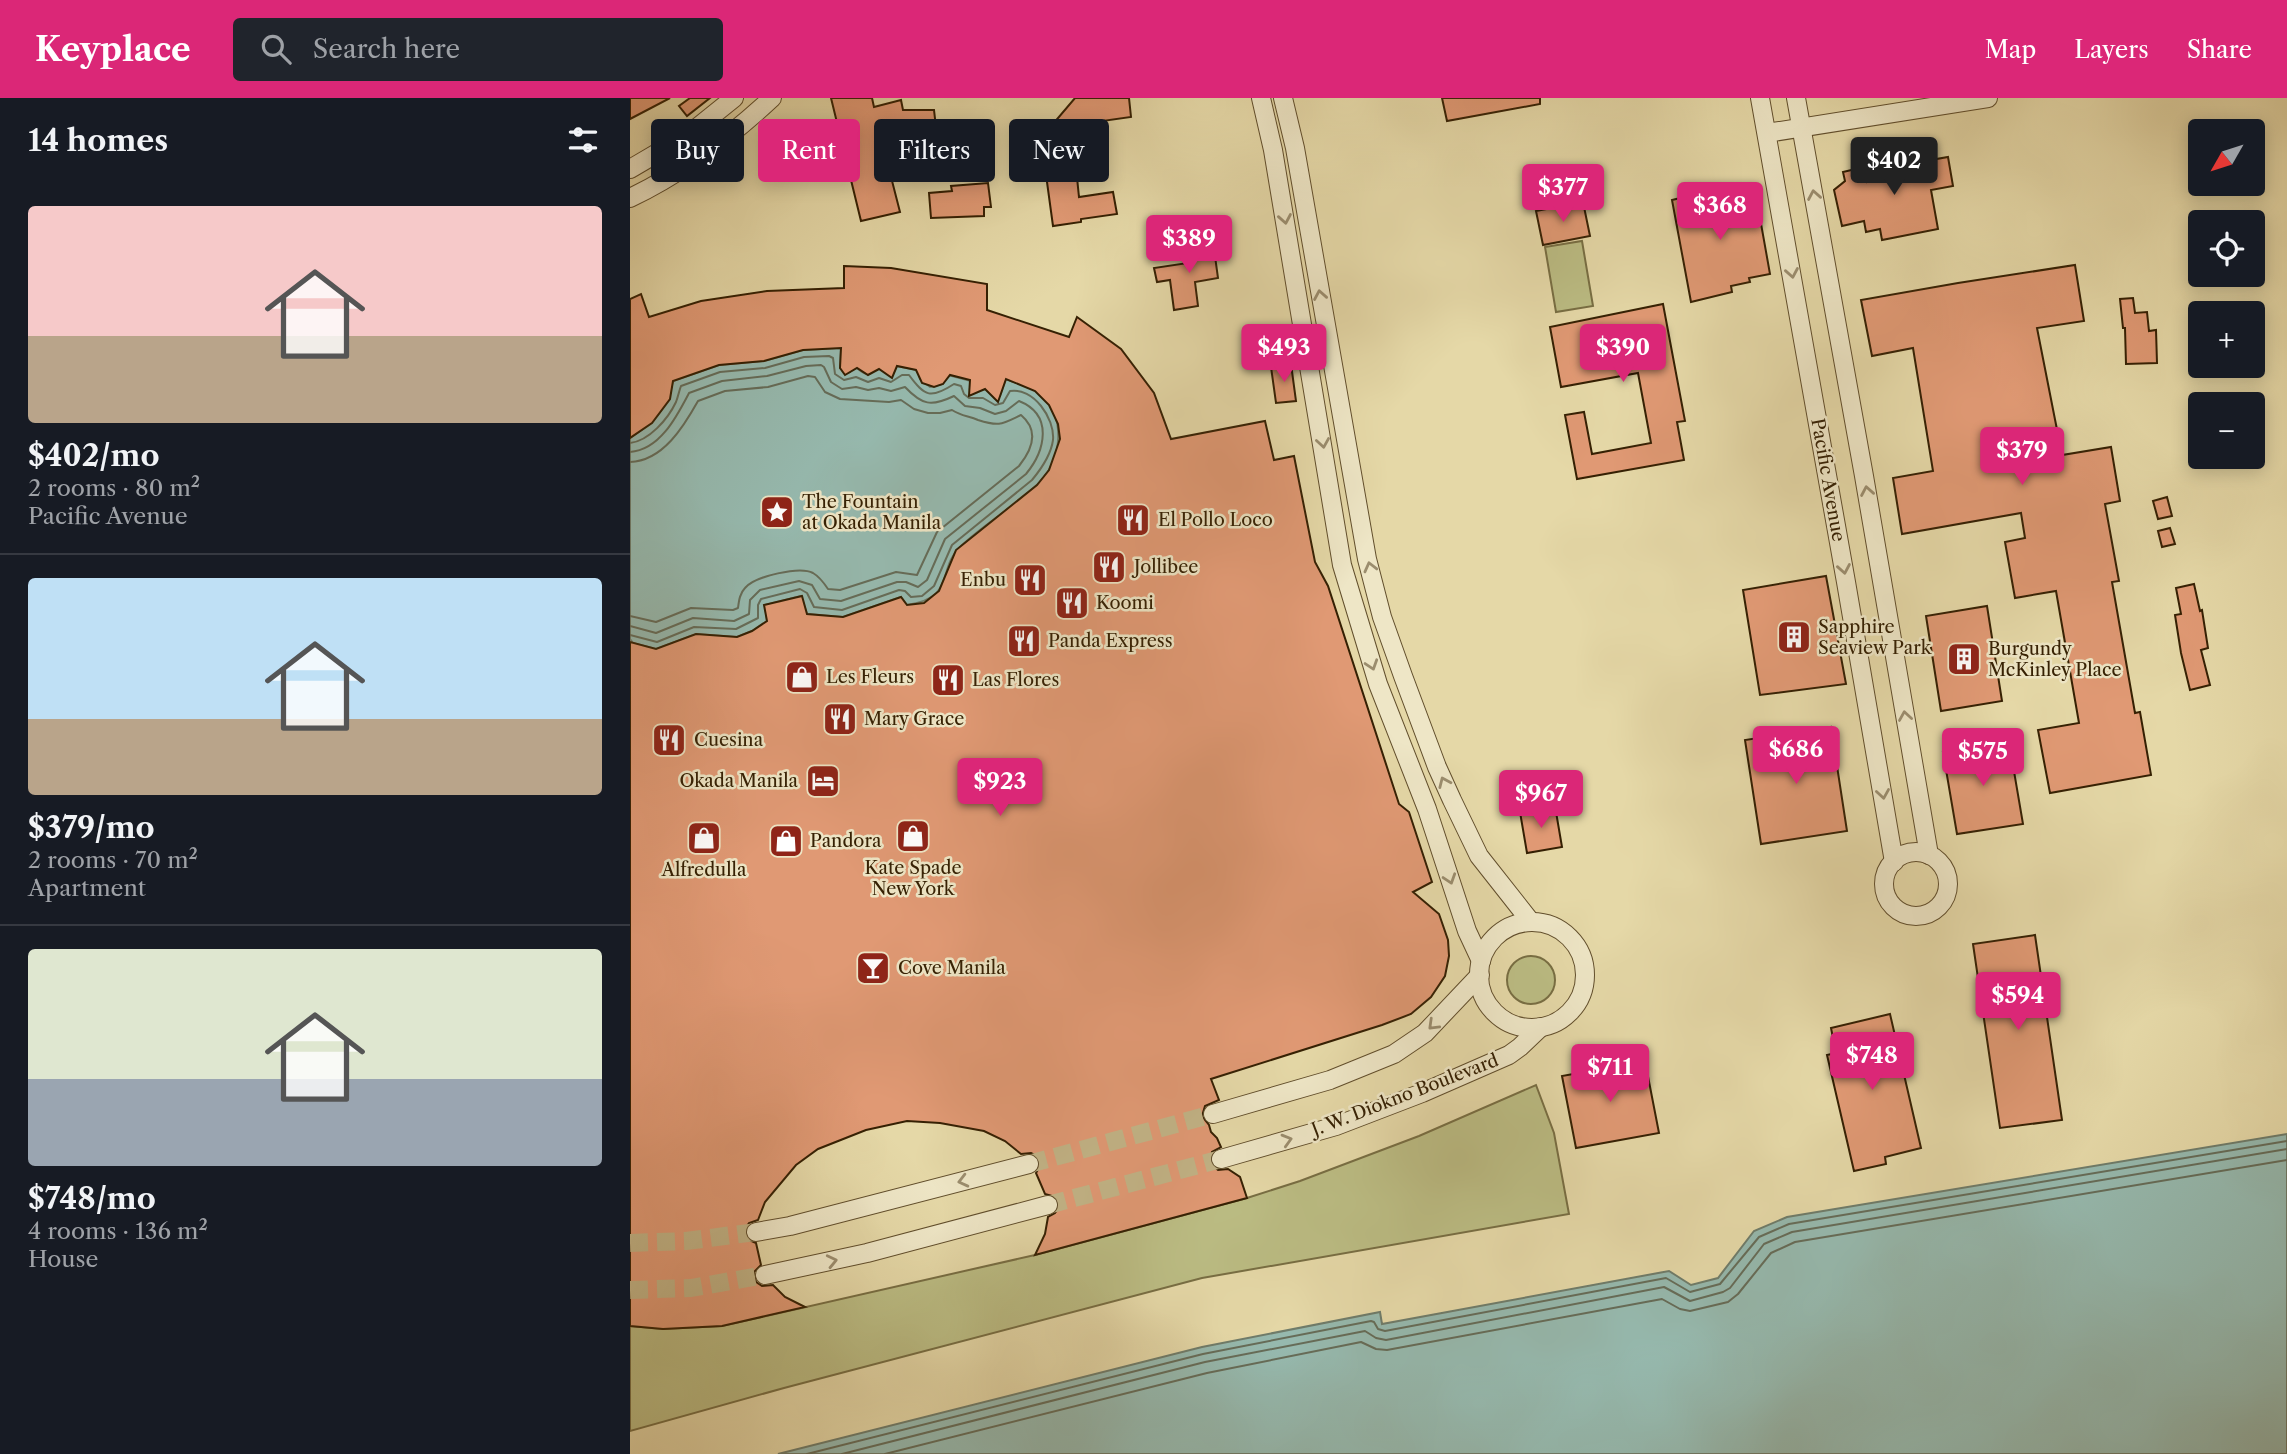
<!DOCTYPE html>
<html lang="en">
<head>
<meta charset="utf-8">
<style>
	:root { --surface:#171b24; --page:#20242c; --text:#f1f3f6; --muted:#9ea1a6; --line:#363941; --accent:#db2777 }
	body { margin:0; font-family:"Libre Caslon Text",serif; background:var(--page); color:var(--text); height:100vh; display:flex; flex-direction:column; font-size:26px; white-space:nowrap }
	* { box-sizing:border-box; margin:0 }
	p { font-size:23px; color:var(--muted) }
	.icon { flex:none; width:38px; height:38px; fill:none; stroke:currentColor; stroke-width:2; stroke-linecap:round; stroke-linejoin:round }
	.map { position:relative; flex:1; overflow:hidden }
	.details { display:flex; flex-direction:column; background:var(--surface); width:630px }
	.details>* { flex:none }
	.hud { position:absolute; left:21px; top:21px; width:665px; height:63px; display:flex; gap:14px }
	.needle { width:46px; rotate:231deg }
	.controls { position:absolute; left:1558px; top:21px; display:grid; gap:14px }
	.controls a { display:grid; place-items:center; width:77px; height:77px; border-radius:7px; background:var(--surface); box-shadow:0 4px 18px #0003; font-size:35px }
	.price { position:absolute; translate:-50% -60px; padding:0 16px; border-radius:7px; background:var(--accent); color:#fff; font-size:23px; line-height:46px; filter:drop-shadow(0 2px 4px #0008) }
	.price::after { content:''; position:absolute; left:50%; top:42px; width:21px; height:16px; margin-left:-10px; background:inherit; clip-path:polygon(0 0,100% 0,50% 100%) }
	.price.selected { background:#222; color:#fff }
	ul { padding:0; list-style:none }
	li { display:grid; align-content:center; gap:14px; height:371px; padding:0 28px }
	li+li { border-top:2px solid var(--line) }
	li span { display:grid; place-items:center; height:217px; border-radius:7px; color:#555 }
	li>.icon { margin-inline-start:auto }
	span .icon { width:126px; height:126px; fill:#fffc; stroke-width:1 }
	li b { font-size:30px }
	h2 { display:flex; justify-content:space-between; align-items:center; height:84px; padding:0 28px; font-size:30px }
	.tag { padding:0 24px; border-radius:7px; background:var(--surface); box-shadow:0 4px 18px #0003; font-size:24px; line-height:63px }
	.tag.selected { background:var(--accent); color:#fff }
	header { display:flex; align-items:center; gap:42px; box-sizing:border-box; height:98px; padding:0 35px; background:var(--accent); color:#fff }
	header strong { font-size:33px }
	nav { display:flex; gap:38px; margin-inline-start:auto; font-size:24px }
	.search { width:490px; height:63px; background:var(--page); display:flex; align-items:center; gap:18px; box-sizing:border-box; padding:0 24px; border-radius:7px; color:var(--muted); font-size:26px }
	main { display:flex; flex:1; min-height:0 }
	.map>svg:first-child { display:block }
	.green { fill:#bbbc83; stroke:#786e43; stroke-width:2 }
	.water { fill:#96b9ae; stroke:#6f7c6a; stroke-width:2 }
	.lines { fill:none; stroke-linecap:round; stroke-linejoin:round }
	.shore { stroke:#666c58; stroke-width:2 }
	.building { fill:#e09974; stroke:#352003; stroke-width:2 }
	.minor-tunnel { stroke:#c2b386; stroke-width:18; stroke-dasharray:18 9; stroke-linecap:butt }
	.minor-casing { stroke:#614e2c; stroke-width:20 }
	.minor { stroke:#eee6c6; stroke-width:18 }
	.oneway { stroke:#9b8d6e }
	.labels { text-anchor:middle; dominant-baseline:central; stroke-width:5; stroke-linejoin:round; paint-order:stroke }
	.street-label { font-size:18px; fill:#352003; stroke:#eee6c6 }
	.poi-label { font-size:18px; fill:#352003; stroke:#eee6c6; text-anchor:start }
</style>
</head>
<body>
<header>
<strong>Keyplace</strong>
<div class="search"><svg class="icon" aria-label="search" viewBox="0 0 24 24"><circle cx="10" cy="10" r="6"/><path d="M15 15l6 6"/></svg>Search here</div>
<nav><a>Map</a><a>Layers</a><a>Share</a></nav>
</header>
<main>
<section class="details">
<h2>14 homes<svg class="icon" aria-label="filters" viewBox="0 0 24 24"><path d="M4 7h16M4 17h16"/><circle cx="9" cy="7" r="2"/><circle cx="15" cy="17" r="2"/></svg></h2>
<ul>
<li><span style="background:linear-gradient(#f6c9c9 60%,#b9a48a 0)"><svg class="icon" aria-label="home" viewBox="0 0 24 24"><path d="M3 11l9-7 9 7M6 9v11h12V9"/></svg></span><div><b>$402/mo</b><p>2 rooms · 80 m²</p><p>Pacific Avenue</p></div></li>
<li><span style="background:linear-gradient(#bfe0f5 65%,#b9a48a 0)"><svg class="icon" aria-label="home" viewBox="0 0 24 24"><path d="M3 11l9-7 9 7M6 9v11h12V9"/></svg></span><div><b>$379/mo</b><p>2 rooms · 70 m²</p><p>Apartment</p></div></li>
<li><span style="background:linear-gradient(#dfe7d0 60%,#9aa5b1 0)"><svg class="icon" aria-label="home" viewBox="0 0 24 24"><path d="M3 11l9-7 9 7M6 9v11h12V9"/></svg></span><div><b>$748/mo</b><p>4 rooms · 136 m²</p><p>House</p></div></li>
</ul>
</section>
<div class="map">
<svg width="1657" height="1356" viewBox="0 0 1657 1356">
	<rect width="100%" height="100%" fill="#e5d8a7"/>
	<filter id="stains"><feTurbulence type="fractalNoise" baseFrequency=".00286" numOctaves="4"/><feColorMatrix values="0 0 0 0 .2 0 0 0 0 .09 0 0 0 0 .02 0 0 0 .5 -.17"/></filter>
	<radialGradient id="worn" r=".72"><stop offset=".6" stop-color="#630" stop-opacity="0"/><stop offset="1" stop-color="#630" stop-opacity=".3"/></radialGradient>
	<g class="green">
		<polygon points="952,143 963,208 926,214 915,149"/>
		<circle cx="901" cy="882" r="24"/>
		<polygon points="906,987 924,1035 939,1116 572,1180 154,1290 0,1333 0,1228 33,1231 92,1228 405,1157 617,1100 670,1083 789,1038"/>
	</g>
	<g class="water">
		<path d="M211 250 210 270 215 275 220 274 223 267C229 271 236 280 242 274L244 266 262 277 266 268 288 272 290 281 300 289 313 286 318 277 341 283 340 290 352 286 365 300 370 298 376 281C385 285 398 288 406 293 438 317 433 362 407 387 383 410 354 426 331 448 306 471 327 500 277 507L271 499 213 519 177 516 171 498 135 507 137 523 122 533 107 539 66 536 26 551 3 545 0 541V340C24 324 37 312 43 283L89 267 134 263 173 252Z"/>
		<polygon points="1657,1036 1657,1356 148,1356 572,1249 750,1214 752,1226 1039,1173 1061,1187 1088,1180 1124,1133 1157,1119"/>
	</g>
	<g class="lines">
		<g class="shore">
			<path d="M0 345C19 343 38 321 46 304 48 299 49 293 51 288L90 274 135 270 174 259 199 258 203 260 205 276 214 282 226 279 238 284 249 280 261 284 272 277H279C295 299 301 301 324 286L331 288 334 296 339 300H353L365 307 373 305 380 293C403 289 425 320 423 342 421 357 412 370 402 382L322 447 304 488 292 498 281 499 275 493 269 492 212 512 184 509 177 495 170 491 131 501 128 507V520L106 531 64 529 27 544 0 537"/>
			<path d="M0 354C30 352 47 318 59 295L92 283 137 278 176 268 191 267 194 269 201 284 212 291 226 289 238 292 249 290 261 293 275 289C292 307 301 309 324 298L335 308 350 310 365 316 376 313 389 303C424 317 415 353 396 376L315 441 297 482 288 489 276 484H267L211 503 190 501 182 487 169 483 130 492 120 502 119 516 104 523 63 520 26 535 0 528"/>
			<path d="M0 364C33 363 54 328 68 303L95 293 138 289 178 278 185 279 195 294 210 301 259 304 271 302 284 311 298 315H310L322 312C331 318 339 318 348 322 370 329 372 326 391 317 410 333 402 352 389 368L307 434 287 477 266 474 210 492 198 491C194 485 190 479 183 475 170 468 125 478 115 490 110 495 109 502 108 510L103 512 61 510 26 524 0 518"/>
			<polyline points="177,1356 573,1256 741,1223 744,1224 748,1231 755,1233 1036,1180 1060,1194 1090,1186 1129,1139 1159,1126 1657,1043"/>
			<polyline points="212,1356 575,1264 735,1233 746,1240 756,1242 1034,1189 1060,1203 1093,1194 1100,1190 1134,1146 1162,1134 1657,1051"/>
			<polyline points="255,1356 577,1275 731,1244 746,1251 757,1252 1032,1201 1050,1211 1060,1213 1098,1204 1108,1196 1141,1155 1165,1144 1657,1062"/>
		</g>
	</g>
	<g class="building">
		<polygon points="0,0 40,0 0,21"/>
		<polygon points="60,0 80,0 57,18 49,8"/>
		<polygon points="201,0 242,0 244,9 271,2 273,12 304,12 307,38 291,40 290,26 250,36 270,114 231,123"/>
		<polygon points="445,0 499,0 501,19 472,23 475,45 444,50 449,99 483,94 487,116 451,121 451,124 423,128 411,40"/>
		<polygon points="812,0 910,0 910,6 817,23"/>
		<polygon points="1294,58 1295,63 1318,59 1323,88 1301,92 1308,131 1252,142 1250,131 1236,134 1234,123 1212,128 1204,92 1215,83 1213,74 1234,69 1237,84 1261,79 1258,62 1274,59 1275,62"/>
		<polygon points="358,85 361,109 354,109 354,118 301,120 299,95 322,93 321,88"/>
		<polygon points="1083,92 1084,99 1125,92 1140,176 1119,180 1120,184 1101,188 1102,194 1061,204 1042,102"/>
		<polygon points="953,104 960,138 913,147 906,113"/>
		<polygon points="571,145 572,152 584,151 588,180 565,184 568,208 544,212 540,182 527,184 524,170 558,165 555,148"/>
		<polygon points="1445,167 1454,223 1407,230 1432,357 1481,349 1490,403 1475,406 1489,483 1482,484 1505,615 1510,614 1521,677 1420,695 1408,632 1449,625 1426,493 1385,500 1375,444 1395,440 1391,415 1272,436 1263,380 1303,373 1283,250 1242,258 1231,202 1328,185"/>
		<polygon points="214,168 261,170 357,186 357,212 439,239 447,219 491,251 524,295 541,341 635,323 644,362 664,358 685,464 698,488 769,706 779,714 802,784 783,794 809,816 818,842 819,858 815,878 801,899 781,916 752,927 581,981 589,1002 575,1008 572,1018 579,1027 581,1034 587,1040 591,1049 582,1054 580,1065 588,1072 598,1071 610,1079 617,1100 405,1157 415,1136 418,1119 425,1115 429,1109 426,1099 415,1096 406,1075 410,1068 407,1058 401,1055 391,1056 375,1043 354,1033 310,1025 277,1023 236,1032 188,1051 166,1067 135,1104 128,1122 119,1125 115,1131 117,1141 126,1145 131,1167 124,1174 126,1184 132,1188 143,1187 155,1199 175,1209 92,1228 33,1231 0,1228 0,544 26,551 66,536 107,539 122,533 137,523 134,507 172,498 177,516 213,519 271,499 277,507 294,505 309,493 326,452 407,387 419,372 430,341 428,326 419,307 405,293 376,281 368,304 355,291 339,298 340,282 320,277 313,286 304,289 292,285 286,272 267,268 262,280 249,271 238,277 227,270 215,277 210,270 211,250 173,252 134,263 89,267 43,283 40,301 22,325 0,340 0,201 11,196 19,219 71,203 137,193 214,190"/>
		<polygon points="1503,200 1505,215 1517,214 1519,233 1526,232 1527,265 1496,266 1495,230 1493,230 1490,201"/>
		<polygon points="1033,206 1055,323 1047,324 1054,362 947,381 935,317 954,314 962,356 1021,345 1008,275 931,289 920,229"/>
		<polygon points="661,266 666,303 646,305 641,269"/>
		<polygon points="1537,399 1542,418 1528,421 1523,403"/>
		<polygon points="1540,430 1545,446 1532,449 1528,433"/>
		<polygon points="1196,478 1216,586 1130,597 1113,492"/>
		<polygon points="1564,486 1570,513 1572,512 1578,550 1571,552 1580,587 1560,592 1551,555 1545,517 1551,516 1546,490"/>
		<polygon points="1357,508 1372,603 1311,613 1296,518"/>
		<polygon points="1201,629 1217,733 1131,746 1115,642"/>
		<polygon points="1379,644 1393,726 1327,736 1313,654"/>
		<polygon points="925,708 932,749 897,755 890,714"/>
		<polygon points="1405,837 1432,1022 1370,1030 1343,846"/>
		<polygon points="1260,916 1291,1050 1255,1059 1256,1066 1224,1073 1197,957 1206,955 1201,930"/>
		<polygon points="1015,963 1029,1035 946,1050 932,978"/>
	</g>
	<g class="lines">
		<g class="minor-tunnel">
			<polyline points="399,1066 583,1016"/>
			<polyline points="418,1107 591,1061"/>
			<polyline points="0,1145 56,1143 126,1134"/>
			<polyline points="0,1192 61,1190 135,1177"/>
		</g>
		<g class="minor-casing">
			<g id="minor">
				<polyline points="631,0 643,52 712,467 748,586 797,711 837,833 851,863"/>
				<polyline points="653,0 665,50 737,461 752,519 773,578 807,669 822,702 849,758 901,824"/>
				<polyline points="1130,0 1216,484 1264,764"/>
				<polyline points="1166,0 1234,378 1299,757"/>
				<polyline points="1137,35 1358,0"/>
				<polyline points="0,71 58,37 104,0"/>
				<path d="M0 100C54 74 99 40 142 0"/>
				<circle cx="1286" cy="786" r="32"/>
				<circle cx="902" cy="877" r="53"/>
				<polyline points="583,1016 700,982 764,956 795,935 850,877"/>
				<polyline points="591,1061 706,1028 792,995 879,957 890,949 911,929"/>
				<polyline points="126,1134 160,1128 399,1066"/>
				<polyline points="135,1177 237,1155 418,1107"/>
			</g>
		</g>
		<use href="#minor" class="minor"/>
	</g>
	<defs><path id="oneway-chevron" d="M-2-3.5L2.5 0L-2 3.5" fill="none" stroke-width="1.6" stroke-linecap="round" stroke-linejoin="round" transform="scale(1.75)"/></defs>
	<g class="oneway">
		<use href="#oneway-chevron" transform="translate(1184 97) rotate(-100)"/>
		<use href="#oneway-chevron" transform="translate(655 121) rotate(80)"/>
		<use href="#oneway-chevron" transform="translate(1162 175) rotate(80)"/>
		<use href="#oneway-chevron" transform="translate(690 197) rotate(-100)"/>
		<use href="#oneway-chevron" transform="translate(693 345) rotate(81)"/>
		<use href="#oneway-chevron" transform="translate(1237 393) rotate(-100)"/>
		<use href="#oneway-chevron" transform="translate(740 469) rotate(-104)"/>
		<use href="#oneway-chevron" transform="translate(1214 471) rotate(80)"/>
		<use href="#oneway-chevron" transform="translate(742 567) rotate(72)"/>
		<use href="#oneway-chevron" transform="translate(1275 618) rotate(-99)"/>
		<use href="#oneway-chevron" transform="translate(814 684) rotate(-114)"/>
		<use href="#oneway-chevron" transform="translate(1253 696) rotate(81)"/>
		<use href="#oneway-chevron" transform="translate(820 781) rotate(72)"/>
		<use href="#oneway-chevron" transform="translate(803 927) rotate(136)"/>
		<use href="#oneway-chevron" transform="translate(657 1042) rotate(-16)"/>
		<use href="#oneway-chevron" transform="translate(333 1083) rotate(166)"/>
		<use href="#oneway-chevron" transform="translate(202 1163) rotate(-13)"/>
	</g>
	<defs>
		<g id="sight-square" transform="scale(1.75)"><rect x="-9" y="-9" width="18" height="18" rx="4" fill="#8f2418" stroke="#eee6c6"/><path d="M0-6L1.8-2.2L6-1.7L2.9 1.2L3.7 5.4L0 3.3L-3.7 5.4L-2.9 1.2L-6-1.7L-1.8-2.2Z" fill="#fff"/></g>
		<g id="restaurant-square" transform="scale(1.75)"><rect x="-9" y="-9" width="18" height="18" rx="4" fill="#8f2418" stroke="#eee6c6"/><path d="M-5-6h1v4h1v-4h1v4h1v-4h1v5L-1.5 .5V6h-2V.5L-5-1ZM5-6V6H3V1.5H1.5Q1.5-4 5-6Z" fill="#fff"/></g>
		<g id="building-square" transform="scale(1.75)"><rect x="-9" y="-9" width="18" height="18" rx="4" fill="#8f2418" stroke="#eee6c6"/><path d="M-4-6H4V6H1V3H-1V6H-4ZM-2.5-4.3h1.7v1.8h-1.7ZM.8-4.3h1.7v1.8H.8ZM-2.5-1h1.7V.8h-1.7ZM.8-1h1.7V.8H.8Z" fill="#fff"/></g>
		<g id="shop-square" transform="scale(1.75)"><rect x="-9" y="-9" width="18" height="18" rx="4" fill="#8f2418" stroke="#eee6c6"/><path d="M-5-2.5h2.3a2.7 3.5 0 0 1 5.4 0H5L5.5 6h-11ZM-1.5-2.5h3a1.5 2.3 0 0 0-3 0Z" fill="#fff"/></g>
		<g id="hotel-square" transform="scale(1.75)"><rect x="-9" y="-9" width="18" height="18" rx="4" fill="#8f2418" stroke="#eee6c6"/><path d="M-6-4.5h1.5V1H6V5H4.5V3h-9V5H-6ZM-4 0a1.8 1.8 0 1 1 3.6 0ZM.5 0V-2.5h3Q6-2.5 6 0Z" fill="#fff"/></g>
		<g id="bar-square" transform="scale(1.75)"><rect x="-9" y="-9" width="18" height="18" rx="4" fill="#8f2418" stroke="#eee6c6"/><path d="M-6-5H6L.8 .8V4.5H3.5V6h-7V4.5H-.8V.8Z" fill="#fff"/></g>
	</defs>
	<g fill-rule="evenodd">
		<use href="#sight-square" x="147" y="414"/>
		<use href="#restaurant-square" x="503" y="422"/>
		<use href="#restaurant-square" x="479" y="469"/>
		<use href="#restaurant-square" x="400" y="482"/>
		<use href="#restaurant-square" x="442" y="505"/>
		<use href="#building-square" x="1164" y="539"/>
		<use href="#restaurant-square" x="394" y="543"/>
		<use href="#building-square" x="1334" y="561"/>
		<use href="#shop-square" x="172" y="579"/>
		<use href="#restaurant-square" x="318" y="582"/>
		<use href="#restaurant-square" x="210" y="621"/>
		<use href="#restaurant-square" x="39" y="642"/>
		<use href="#hotel-square" x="193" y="683"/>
		<use href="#shop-square" x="283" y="738"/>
		<use href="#shop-square" x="74" y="740"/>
		<use href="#shop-square" x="156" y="743"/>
		<use href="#bar-square" x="243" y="870"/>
	</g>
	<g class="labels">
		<g class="street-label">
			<text transform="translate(1198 382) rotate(80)">Pacific Avenue</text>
			<text transform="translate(775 997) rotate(-21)">J. W. Diokno Boulevard</text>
		</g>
		<g class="poi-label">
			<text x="172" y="404">The Fountain<tspan x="172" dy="21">at Okada Manila</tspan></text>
			<text x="528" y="422">El Pollo Loco</text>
			<text x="504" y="469">Jollibee</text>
			<text x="376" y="482" text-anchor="end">Enbu</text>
			<text x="466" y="505">Koomi</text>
			<text x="1188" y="529">Sapphire<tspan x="1188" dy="21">Seaview Park</tspan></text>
			<text x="418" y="543">Panda Express</text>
			<text x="1358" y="551">Burgundy<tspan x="1358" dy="21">McKinley Place</tspan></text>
			<text x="196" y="579">Les Fleurs</text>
			<text x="342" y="582">Las Flores</text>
			<text x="234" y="621">Mary Grace</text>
			<text x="64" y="642">Cuesina</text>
			<text x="168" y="683" text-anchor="end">Okada Manila</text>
			<text x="180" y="743">Pandora</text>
			<text x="283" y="770" text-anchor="middle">Kate Spade<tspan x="283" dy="21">New York</tspan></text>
			<text x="74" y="772" text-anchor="middle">Alfredulla</text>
			<text x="268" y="870">Cove Manila</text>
		</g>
	</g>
	<rect width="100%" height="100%" filter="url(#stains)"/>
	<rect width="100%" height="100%" fill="url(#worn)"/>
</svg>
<div class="controls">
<a><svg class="needle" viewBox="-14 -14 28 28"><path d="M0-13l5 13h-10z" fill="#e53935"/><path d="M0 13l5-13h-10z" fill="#9ea1a6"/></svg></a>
<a><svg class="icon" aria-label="locate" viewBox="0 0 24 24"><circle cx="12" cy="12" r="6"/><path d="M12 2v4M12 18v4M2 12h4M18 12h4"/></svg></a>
<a>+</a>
<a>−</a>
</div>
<b class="price selected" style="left:1264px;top:99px">$402</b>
<b class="price" style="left:933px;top:126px">$377</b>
<b class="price" style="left:1090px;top:144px">$368</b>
<b class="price" style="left:559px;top:177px">$389</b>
<b class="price" style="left:654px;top:286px">$493</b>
<b class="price" style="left:993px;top:286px">$390</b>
<b class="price" style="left:1392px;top:389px">$379</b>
<b class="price" style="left:1166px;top:688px">$686</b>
<b class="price" style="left:1353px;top:690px">$575</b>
<b class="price" style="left:370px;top:720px">$923</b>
<b class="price" style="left:911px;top:732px">$967</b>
<b class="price" style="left:1388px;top:934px">$594</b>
<b class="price" style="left:1242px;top:994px">$748</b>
<b class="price" style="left:980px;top:1006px">$711</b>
<div class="hud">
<a class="tag">Buy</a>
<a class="tag selected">Rent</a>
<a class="tag">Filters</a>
<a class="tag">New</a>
</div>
</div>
</main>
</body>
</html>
